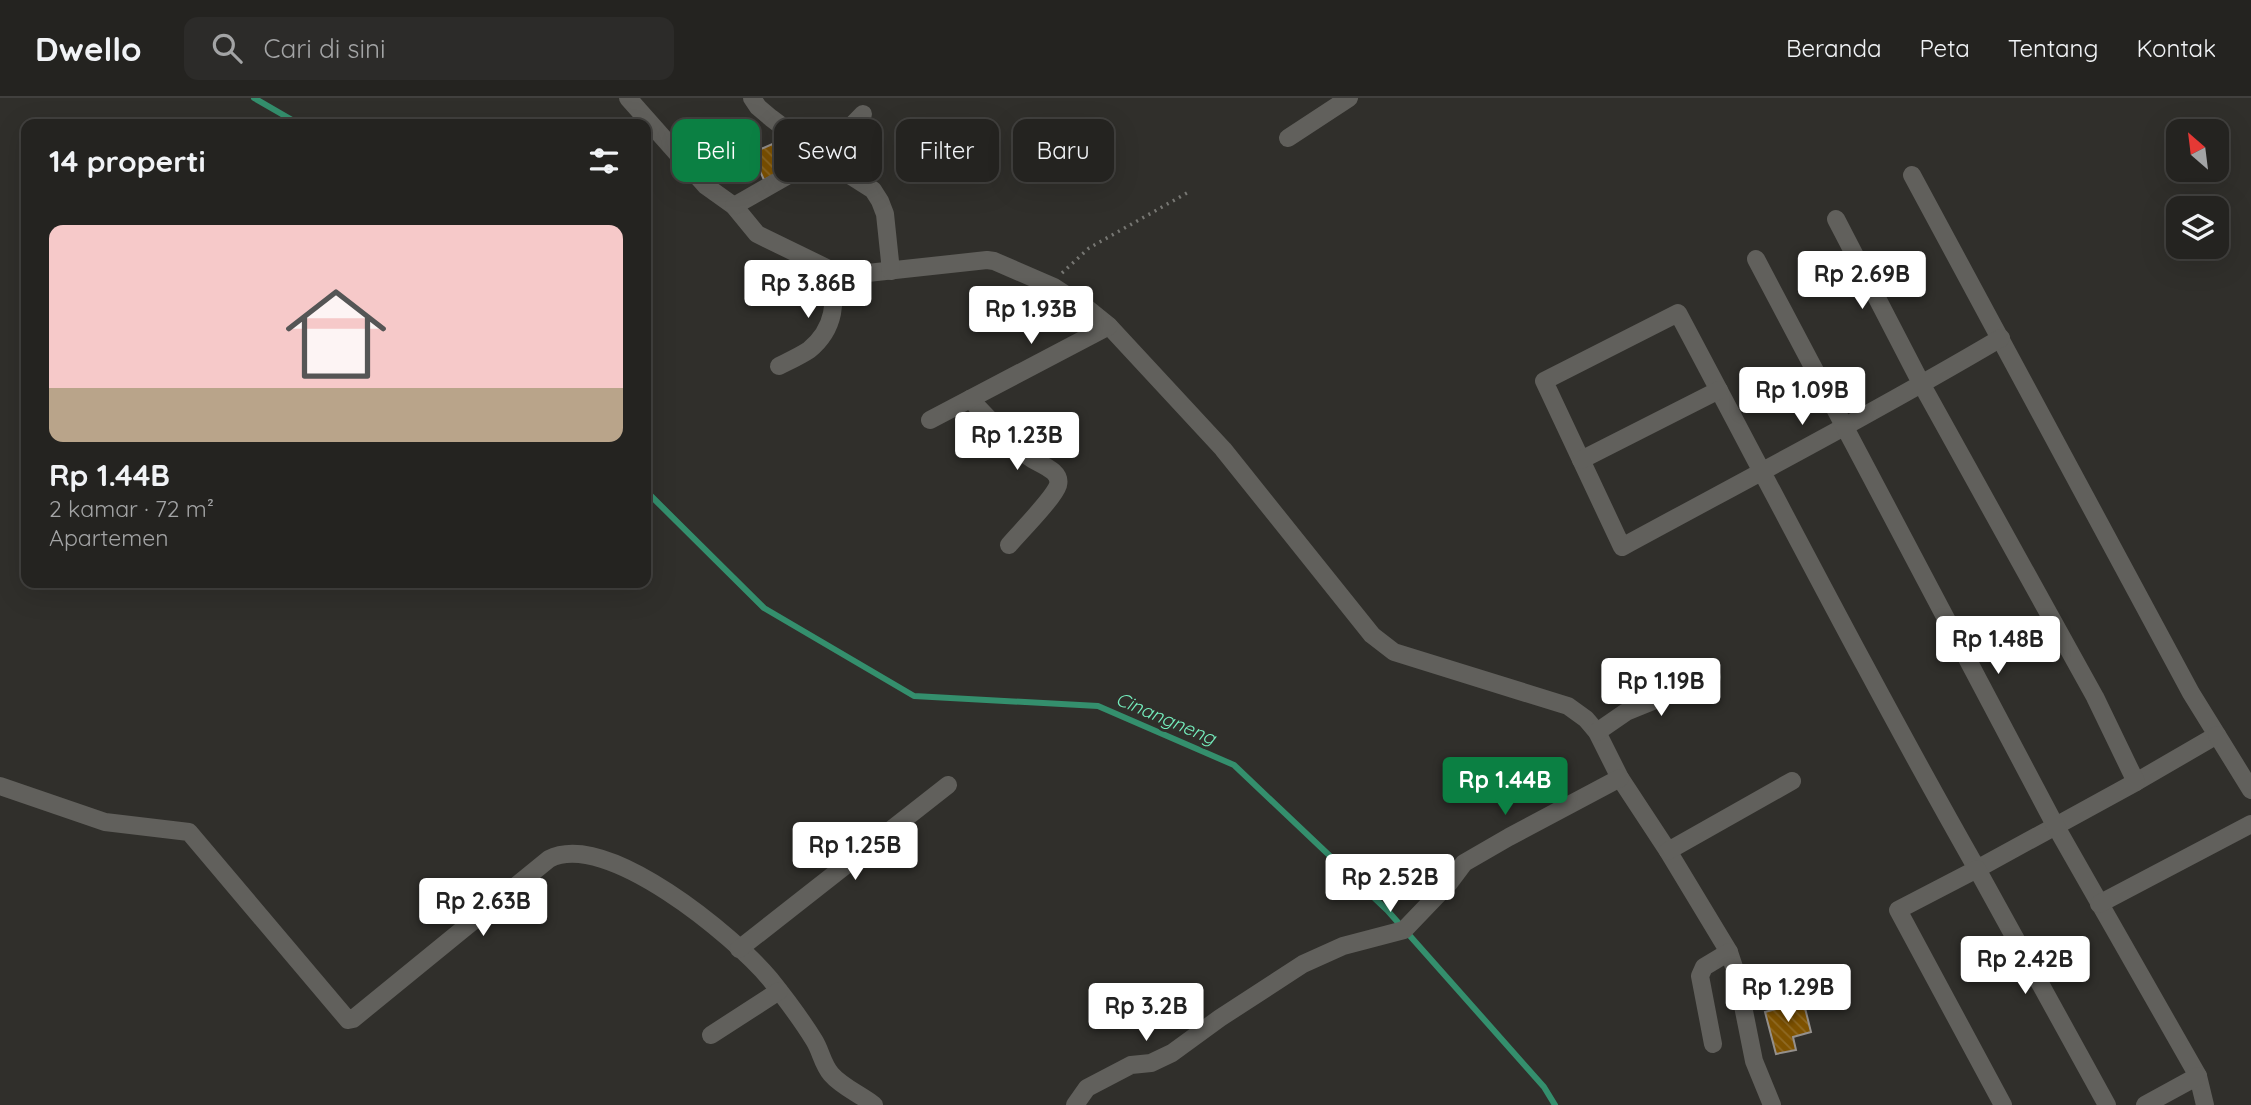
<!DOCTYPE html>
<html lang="id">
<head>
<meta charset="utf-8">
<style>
	:root { --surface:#242320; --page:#2c2b29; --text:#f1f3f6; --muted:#a3a4a5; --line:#41403e; --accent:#0b8043 }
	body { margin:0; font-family:Quicksand,sans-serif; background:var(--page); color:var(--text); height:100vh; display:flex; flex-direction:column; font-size:26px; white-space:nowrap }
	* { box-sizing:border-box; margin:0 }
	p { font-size:23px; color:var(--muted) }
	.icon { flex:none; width:38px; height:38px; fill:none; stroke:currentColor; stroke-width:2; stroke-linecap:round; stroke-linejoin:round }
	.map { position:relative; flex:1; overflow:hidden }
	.drawer { position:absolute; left:21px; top:21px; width:630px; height:469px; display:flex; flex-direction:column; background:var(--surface); border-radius:14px; box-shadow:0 7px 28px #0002,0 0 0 2px var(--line) }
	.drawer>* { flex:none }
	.guide { position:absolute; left:672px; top:21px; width:665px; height:63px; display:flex; gap:14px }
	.needle { width:46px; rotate:332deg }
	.fabs { position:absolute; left:2166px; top:21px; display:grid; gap:14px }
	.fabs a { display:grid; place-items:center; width:63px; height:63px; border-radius:14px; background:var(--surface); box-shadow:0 7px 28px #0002,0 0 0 2px var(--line); font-size:35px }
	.price { position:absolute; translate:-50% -60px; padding:0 16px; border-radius:7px; background:#fff; color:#222; font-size:23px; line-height:46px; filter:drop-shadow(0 2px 4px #0008) }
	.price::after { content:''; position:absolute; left:50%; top:42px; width:21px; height:16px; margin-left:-10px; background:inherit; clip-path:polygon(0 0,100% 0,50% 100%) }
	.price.on { background:var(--accent); color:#fff }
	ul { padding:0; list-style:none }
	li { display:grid; align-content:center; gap:14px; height:371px; padding:0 28px }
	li+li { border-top:2px solid var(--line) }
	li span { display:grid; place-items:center; height:217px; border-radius:14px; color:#555 }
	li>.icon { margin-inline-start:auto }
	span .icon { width:126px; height:126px; fill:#fffc; stroke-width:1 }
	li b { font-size:30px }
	h2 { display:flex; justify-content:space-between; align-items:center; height:84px; padding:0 28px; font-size:30px }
	.tag { padding:0 24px; border-radius:14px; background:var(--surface); box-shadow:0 7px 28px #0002,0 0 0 2px var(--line); font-size:24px; line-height:63px }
	.tag.on { background:var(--accent); color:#fff }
	header { display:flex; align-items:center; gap:42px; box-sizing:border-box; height:98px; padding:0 35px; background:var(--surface); border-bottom:2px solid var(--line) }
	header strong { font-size:33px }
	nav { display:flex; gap:38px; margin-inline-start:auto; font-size:24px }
	.search { width:490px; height:63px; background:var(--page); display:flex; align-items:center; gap:18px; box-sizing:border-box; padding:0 24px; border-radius:14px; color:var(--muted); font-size:26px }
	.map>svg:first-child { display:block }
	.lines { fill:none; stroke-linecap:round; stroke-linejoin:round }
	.stream { stroke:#348f6d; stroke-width:6 }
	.building { fill:url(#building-back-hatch); stroke:#94908c; stroke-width:2 }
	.path { stroke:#777773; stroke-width:3.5; stroke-dasharray:2 5; stroke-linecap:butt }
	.minor { stroke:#61605c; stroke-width:18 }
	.labels { text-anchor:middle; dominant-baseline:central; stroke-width:6; stroke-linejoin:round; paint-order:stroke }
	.water-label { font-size:19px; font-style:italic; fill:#75efbe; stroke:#302f2b }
</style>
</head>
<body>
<header>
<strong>Dwello</strong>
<div class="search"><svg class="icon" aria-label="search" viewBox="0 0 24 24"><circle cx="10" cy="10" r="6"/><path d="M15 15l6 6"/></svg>Cari di sini</div>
<nav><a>Beranda</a><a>Peta</a><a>Tentang</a><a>Kontak</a></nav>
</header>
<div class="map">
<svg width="2251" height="1007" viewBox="0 0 2251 1007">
	<defs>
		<pattern id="building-back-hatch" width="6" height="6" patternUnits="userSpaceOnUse" patternTransform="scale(1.75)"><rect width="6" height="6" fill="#7e5200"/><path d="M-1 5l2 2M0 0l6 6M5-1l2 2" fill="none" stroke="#8f6a24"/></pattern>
	</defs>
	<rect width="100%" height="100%" fill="#302f2b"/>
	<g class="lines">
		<g class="stream">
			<polyline points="254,0 299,26"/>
			<polyline points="646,393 764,510 914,598 1098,608 1234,667 1387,812 1544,989 1555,1007"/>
		</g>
	</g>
	<g class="building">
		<polygon points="786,40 798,67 764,82 752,55"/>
		<polygon points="1802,898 1811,934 1793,939 1796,952 1776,956 1765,914 1784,909 1783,902"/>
	</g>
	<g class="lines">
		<polyline class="path" points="1062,175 1089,150 1187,95"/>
		<g class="minor">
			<polyline points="628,0 706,88 734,108 757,136 839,176 849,177 987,162 994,163 1054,189 1088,211 1109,228 1223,351 1372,537 1394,554 1568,608 1586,621 1597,634 1620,680 1668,753 1729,854 1737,878 1754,963 1772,1007"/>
			<polyline points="752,0 758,9 771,20 832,66 873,92 880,103 885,116 891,173"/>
			<polyline points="1288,40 1349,0"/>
			<polyline points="1912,77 2191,595 2217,637 2136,684"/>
			<polyline points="734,108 822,58 863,16"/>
			<path d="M1836 121 1922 287 2095 599 2136 684 1977 771C1873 588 1777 401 1678 215L1544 283 1622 449C1749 380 1877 313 2001 240"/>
			<polyline points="1756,161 2055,727 2198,978 2205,1007"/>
			<path d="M779 268C789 263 800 258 809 252 836 230 836 203 831 172"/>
			<path d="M970 301C989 321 1008 342 1029 359 1038 366 1062 372 1058 387 1054 400 1019 435 1009 447"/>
			<polyline points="930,322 1109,228"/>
			<polyline points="1581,362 1719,292"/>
			<polyline points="1597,634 1626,614 1712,579"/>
			<polyline points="2217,637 2251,692"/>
			<path d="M0 688 105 724 189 734 348 922 353 921 549 761C606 731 735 839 770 881 786 901 801 921 814 942 821 953 822 965 831 976 842 989 860 996 874 1007"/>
			<polyline points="1668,753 1792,683"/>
			<polyline points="2099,806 2251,726"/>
			<polyline points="739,851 948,687"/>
			<polyline points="711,937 779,893"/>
			<polyline points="1713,946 1700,878 1704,869 1729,854"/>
			<polyline points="1075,1007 1087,990 1131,967 1151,965 1172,955 1220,920 1303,866 1343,848 1404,832 1449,785 1464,765 1509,739 1620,680"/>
			<polyline points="2003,1007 1898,812 1977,771 2107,1007"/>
			<polyline points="2145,1007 2198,978"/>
		</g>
	</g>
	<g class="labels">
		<g class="water-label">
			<text transform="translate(1166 620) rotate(23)">Cinangneng</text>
		</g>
	</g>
</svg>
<div class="fabs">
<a><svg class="needle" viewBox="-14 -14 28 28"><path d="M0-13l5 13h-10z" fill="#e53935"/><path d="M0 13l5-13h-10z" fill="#a3a4a5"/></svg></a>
<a><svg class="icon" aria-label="layers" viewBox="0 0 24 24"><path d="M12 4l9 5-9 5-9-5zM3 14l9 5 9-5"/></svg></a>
</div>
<b class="price" style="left:1862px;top:213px">Rp 2.69B</b>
<b class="price" style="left:808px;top:222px">Rp 3.86B</b>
<b class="price" style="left:1031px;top:248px">Rp 1.93B</b>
<b class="price" style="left:1802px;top:329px">Rp 1.09B</b>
<b class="price" style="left:1017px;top:374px">Rp 1.23B</b>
<b class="price" style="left:1998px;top:578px">Rp 1.48B</b>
<b class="price" style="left:1661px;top:620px">Rp 1.19B</b>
<b class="price on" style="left:1505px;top:719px">Rp 1.44B</b>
<b class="price" style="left:855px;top:784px">Rp 1.25B</b>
<b class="price" style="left:1390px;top:816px">Rp 2.52B</b>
<b class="price" style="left:483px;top:840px">Rp 2.63B</b>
<b class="price" style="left:2025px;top:898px">Rp 2.42B</b>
<b class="price" style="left:1788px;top:926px">Rp 1.29B</b>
<b class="price" style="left:1146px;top:945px">Rp 3.2B</b>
<div class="guide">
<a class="tag on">Beli</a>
<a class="tag">Sewa</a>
<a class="tag">Filter</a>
<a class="tag">Baru</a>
</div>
<section class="drawer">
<h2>14 properti<svg class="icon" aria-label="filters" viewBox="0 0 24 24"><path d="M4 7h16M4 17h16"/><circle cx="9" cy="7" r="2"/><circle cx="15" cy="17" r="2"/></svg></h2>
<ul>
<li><span style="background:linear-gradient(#f6c9c9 75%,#b9a48a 0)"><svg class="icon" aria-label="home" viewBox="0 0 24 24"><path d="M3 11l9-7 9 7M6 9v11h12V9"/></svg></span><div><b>Rp 1.44B</b><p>2 kamar · 72 m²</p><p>Apartemen</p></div></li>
</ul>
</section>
</div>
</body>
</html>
